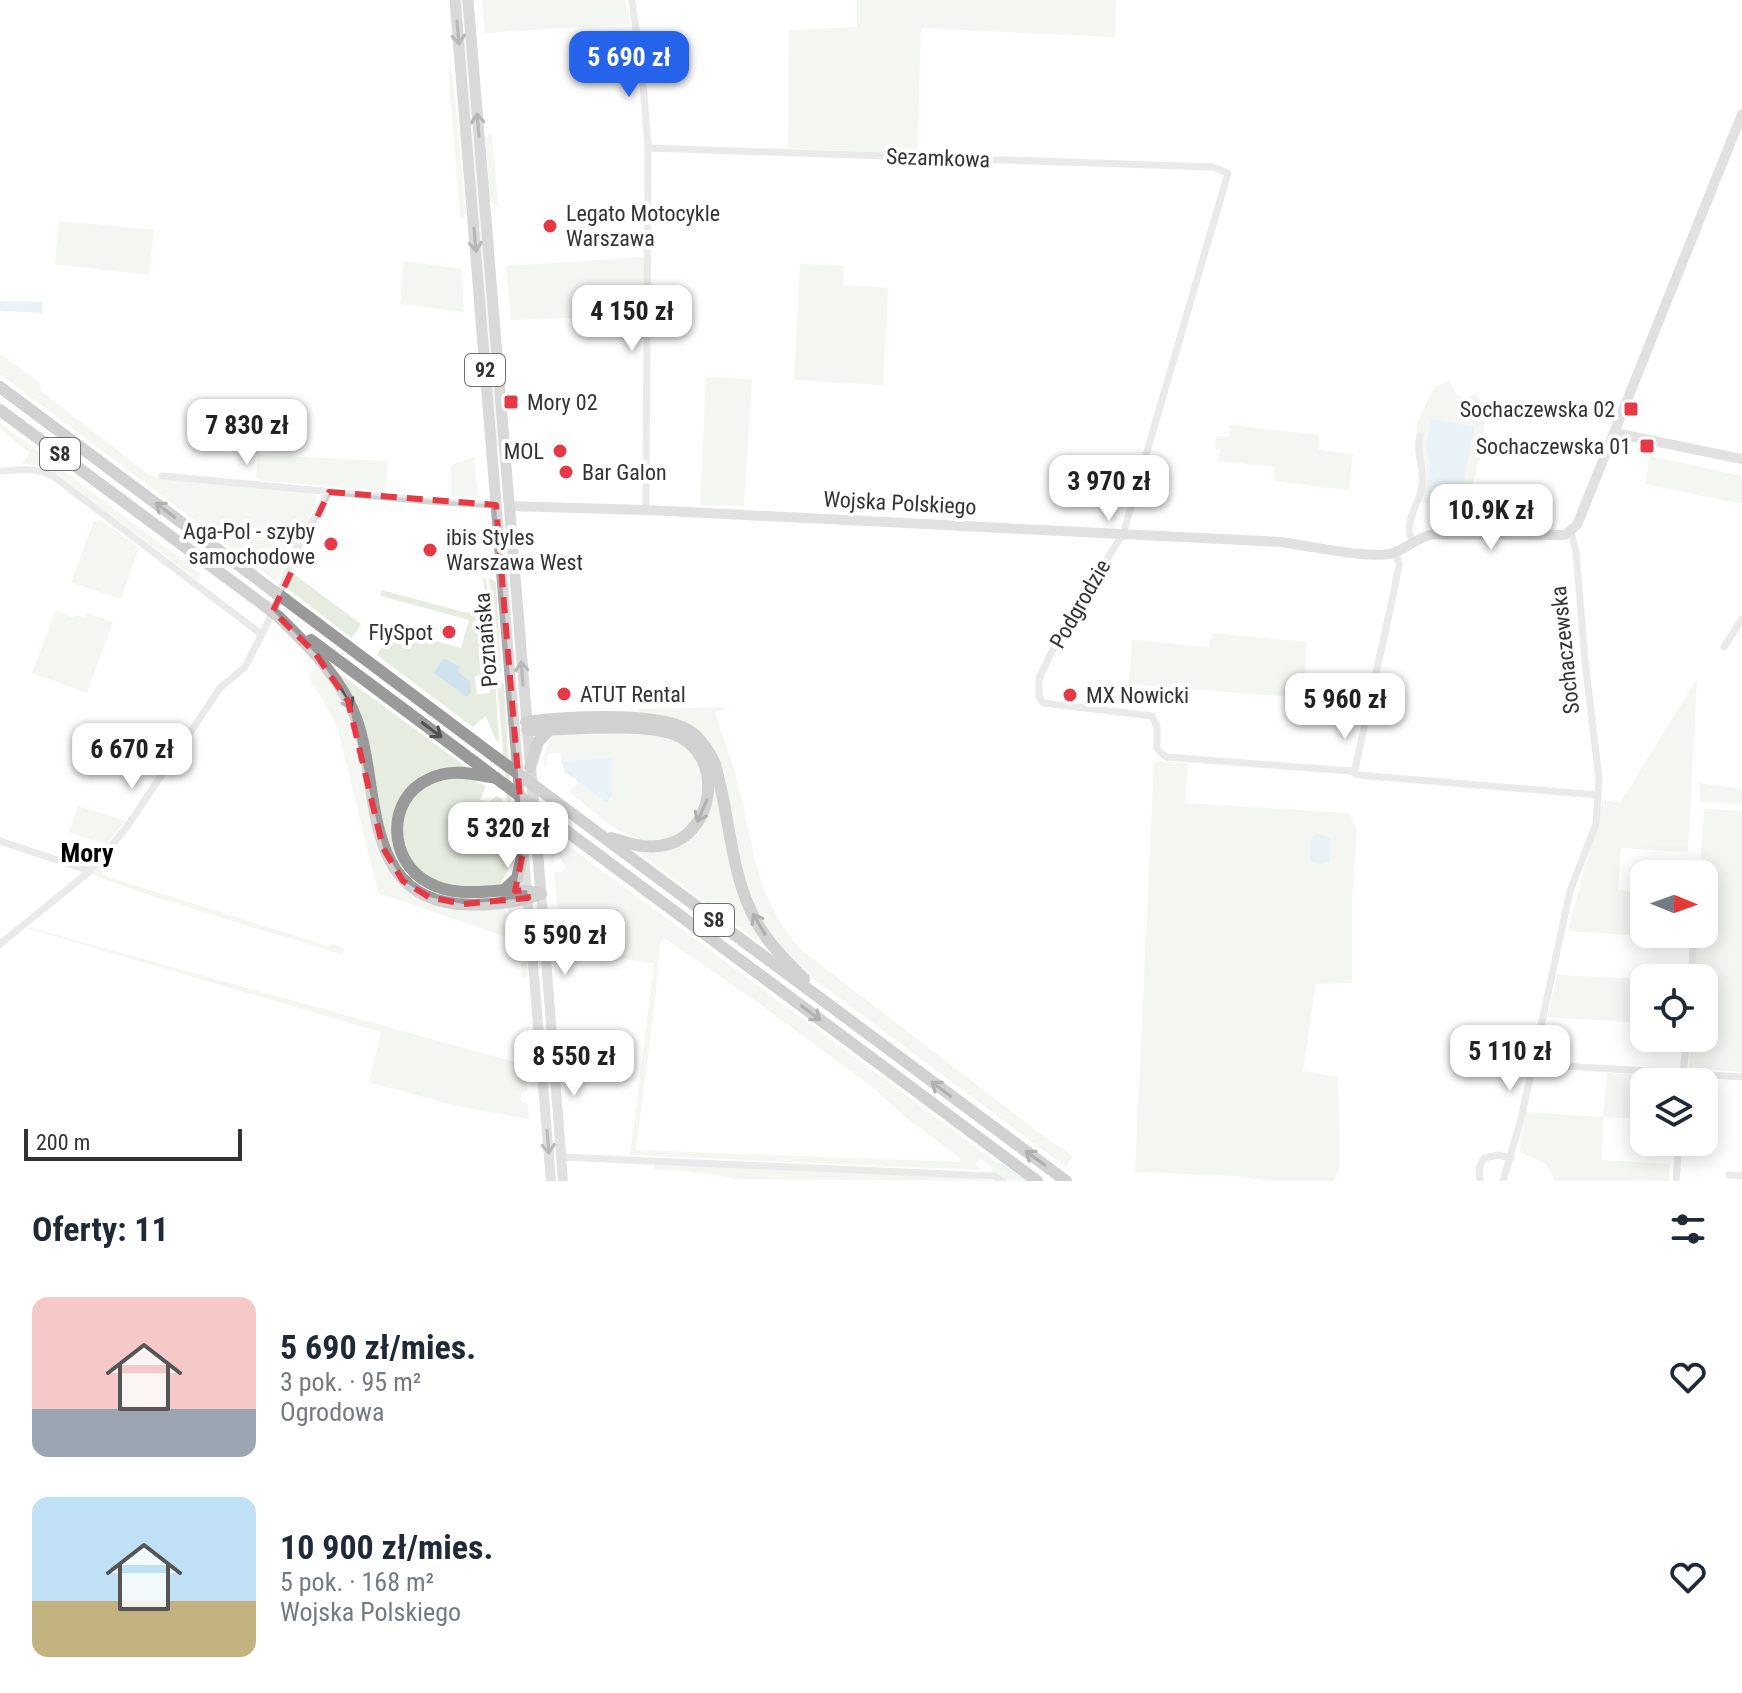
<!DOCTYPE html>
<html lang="pl">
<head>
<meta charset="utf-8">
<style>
	:root { --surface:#fff; --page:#f6f6f7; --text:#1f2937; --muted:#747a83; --accent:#2563eb }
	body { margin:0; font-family:"Roboto Condensed",sans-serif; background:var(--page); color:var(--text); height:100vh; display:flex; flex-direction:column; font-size:30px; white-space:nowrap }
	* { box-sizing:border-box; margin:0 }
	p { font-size:26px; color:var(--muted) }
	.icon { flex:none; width:44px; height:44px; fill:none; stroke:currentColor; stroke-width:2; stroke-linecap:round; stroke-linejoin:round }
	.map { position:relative; height:1181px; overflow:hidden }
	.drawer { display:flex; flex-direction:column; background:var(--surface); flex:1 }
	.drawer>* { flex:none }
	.needle { width:52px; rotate:91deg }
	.controls { position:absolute; left:1630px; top:860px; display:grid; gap:16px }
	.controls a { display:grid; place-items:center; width:88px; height:88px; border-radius:16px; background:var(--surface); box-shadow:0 4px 20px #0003; font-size:40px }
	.scale { position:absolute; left:24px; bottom:20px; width:218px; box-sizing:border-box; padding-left:8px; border:4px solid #333; border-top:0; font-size:22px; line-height:28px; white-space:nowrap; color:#333; -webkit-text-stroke:6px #fff; paint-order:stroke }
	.price { position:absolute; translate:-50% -68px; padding:0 18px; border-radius:16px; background:#fff; color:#222; font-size:26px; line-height:52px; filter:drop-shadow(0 2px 4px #0008) }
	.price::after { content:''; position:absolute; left:50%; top:48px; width:24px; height:18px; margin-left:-12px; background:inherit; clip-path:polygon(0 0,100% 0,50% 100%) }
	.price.active { background:var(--accent); color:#fff }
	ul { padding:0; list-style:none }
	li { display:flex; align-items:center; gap:24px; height:200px; padding:0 32px }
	li span { display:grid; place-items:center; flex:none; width:224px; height:160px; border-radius:16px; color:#555 }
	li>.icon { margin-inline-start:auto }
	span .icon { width:96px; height:96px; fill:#fffc; stroke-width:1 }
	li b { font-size:34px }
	h2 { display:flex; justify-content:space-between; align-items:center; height:96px; padding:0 32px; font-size:34px }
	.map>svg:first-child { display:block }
	.green { fill:#e6ecdf; fill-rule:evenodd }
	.water { fill:#cfe2ee }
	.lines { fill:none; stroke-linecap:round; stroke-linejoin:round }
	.stream { stroke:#cfe2ee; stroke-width:2 }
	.street { stroke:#d0d0d0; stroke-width:7 }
	.secondary { stroke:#bdbdbd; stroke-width:10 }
	.primary { stroke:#ababab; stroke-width:11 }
	.highway { stroke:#9a9a9a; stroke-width:12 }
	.highway-bridge { stroke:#9a9a9a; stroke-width:12 }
	.oneway { stroke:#636363 }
	.oneway2 { stroke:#525252 }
	.oneway3 { stroke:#6a6a6a }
	.marked { fill:none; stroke:#e63946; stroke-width:6; stroke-dasharray:16 10; stroke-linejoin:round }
	.poi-dot { fill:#e63946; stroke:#fff; stroke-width:3 }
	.labels { text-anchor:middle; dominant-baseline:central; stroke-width:8; stroke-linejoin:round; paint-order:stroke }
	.shield { fill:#fff; stroke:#707070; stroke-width:2 }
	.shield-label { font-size:20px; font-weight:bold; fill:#333 }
	.street-label { font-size:22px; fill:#333; stroke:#fff }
	.poi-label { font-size:22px; fill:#333; stroke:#fff; text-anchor:start }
	.quarter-label { font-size:26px; font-weight:bold; fill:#000; stroke:#fff }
</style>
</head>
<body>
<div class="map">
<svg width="1742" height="1181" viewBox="0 0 1742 1181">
	<rect width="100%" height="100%" fill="#fff"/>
	<g class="green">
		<polygon points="459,0 463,0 499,447 495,447"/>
		<polygon points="482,0 626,0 630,24 485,33"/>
		<polygon points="857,0 1116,0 1115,37 921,28 917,154 788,148 789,30 857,27"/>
		<polygon points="448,66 453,76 466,214 462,218 460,218"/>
		<polygon points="492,134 498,205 495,205 490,200 486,140 488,135"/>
		<polygon points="59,221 154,230 149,275 55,264"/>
		<polygon points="645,257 645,315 511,320 506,266"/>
		<polygon points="404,261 461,269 464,312 400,304"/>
		<polygon points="800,264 844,266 843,285 888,288 883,385 794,380"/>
		<polygon points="0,354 40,383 41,391 152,477 313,494 317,501 277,582 0,374"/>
		<polygon points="706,377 752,379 744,506 700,505"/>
		<path d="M1450 381 1457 395 1466 398 1476 393C1497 427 1472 471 1468 507L1423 503 1417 423 1434 387Z"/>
		<polygon points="0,423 201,574 197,580 46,466 22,464 30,453 0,429"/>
		<polygon points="1230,425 1319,435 1318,450 1353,454 1349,490 1274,481 1275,467 1218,461 1220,450 1215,449 1216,436 1228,437"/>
		<polygon points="258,455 388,461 385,491 264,481 256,477"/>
		<polygon points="1650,456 1742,476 1742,504 1645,484"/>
		<polygon points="474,457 478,498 451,496 451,465"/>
		<polygon points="101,520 139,548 121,599 71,582 94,521"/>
		<polygon points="291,572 361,624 352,638 287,588"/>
		<path d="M486 578 494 675 475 676 477 694 490 693 489 681 495 679 499 743C492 738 491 724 485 716L473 727 377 655 383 643 370 636 372 631 402 638 404 632 461 648 469 620 381 596V590L486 618 484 582 481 579Z"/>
		<polygon points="489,578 496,582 501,673 497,674"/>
		<polygon points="56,610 73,618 77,615 85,618 87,613 113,622 87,693 32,673"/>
		<polygon points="1212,633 1306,642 1305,698 1129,684 1132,640 1209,647"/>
		<path d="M318 665C337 687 349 712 357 740 376 810 360 895 454 910 469 912 487 908 502 907L514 922 515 940 378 893 337 725 308 676Z"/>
		<path d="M333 669 469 769C461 769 452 768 444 768 414 771 391 801 392 830 392 847 400 864 408 878L391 856 384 832 374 769Z"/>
		<polygon points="497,679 504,684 512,816 509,827"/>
		<polygon points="1697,679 1688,852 1621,848 1618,890 1644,893 1644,934 1684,934 1684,939 1568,931 1603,800 1620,803"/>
		<path d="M732 707 715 712C722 734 730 755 736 777 755 845 752 892 800 949L1050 1141 1073 1156 1066 1167 799 968C741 913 738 846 724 772 708 730 682 714 637 713L638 709Z"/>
		<path d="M552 734C583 734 641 728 669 739 732 763 700 857 640 840 615 833 590 808 569 792L579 782 606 801 612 758 561 761 560 753 547 754V765L544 768 543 756Z"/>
		<polygon points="1154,762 1188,763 1185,803 1348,813 1357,830 1352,900 1352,983 1316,984 1303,1071 1338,1077 1340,1165 1334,1181 1268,1181 1236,1176 1135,1172"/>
		<path d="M464 776 486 786 480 800 490 801 497 796 503 800 506 827 492 829 494 846 507 845V831L510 865 499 888C484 887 450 889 437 884 421 876 412 863 406 847 395 819 409 788 440 779 447 776 457 777 464 776Z"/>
		<path d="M714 780 730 857 771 951 634 849C649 847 665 848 679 844 706 836 713 803 714 780Z"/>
		<polygon points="1699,783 1742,789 1742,804 1700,802"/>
		<polygon points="78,806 126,821 106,845 69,832"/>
		<polygon points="1704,809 1742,811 1742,1072 1689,1068 1691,1038 1704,1038 1704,978 1694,978 1696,934 1704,934 1704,874 1700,874"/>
		<path d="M550 834 558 841V848L563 855 570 847 1022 1181H1010L992 1172V1167L979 1159 976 1165 982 1170 630 1155 654 963 593 955 595 921 582 919V913H558L554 872 564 871 565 866 559 855 553 857 552 865ZM664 938 760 1004 875 1089 904 1116 960 1158V1162L636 1150 656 993 660 943Z"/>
		<polygon points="104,863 102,874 112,878 328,946 331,944 344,948 343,955 154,897 90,874"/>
		<path d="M508 907C532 914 526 954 527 975L525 978H522L516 921 508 912Z"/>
		<polygon points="28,927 525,1065 527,1090 521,1094 521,1101 528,1105 529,1119 456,1106 369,1082 381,1032 26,928"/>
		<polygon points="1557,975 1644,979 1644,1023 1547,1017"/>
		<polygon points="1607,1073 1670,1077 1674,1082 1644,1082 1644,1119 1603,1117 1602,1160 1670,1164 1669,1181 1555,1181 1546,1164 1520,1152 1525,1112 1603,1117"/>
		<polygon points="655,1163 961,1176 991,1181 733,1179 714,1174 653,1169"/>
	</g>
	<g class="water">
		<polygon points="0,301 43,302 42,313 0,311"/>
		<polygon points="1434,419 1474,427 1464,481 1455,495 1427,493 1430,462 1426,448 1430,422"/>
		<polygon points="446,659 460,667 458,672 470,681 471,692 467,697 434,673 442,660"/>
		<polygon points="612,758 612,796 606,802 565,772 561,761"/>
		<polygon points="461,803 485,812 486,828 480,829 480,834 461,834"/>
		<polygon points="1317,833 1331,838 1330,862 1320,864 1310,861 1310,840"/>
	</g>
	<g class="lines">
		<polyline class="stream" points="1000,1164 1025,1181"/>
		<g class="street">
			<polyline points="632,0 644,94 648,148 646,510"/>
			<polyline points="648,148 1213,167 1228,173 1123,534 1074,610 1049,657 1039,679 1039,696 1043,703 1152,716 1157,727 1157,749 1166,757 1351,771 1355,769 1393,596 1399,565 1396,552"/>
			<path d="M0 471C18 470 37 467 53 476L261 634"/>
			<polyline points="162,476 429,501 496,505"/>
			<path d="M1412 541C1403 521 1419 506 1422 486 1425 469 1415 453 1420 436"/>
			<polyline points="1724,647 1742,619"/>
			<polyline points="1351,771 1358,775 1598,795"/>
			<polyline points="0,841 90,871"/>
			<polyline points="1693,864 1694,874"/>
			<polyline points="0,944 90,871 126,828 220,688 245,667 269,620 297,548 329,492"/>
			<polyline points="1691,978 1694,934"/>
			<polyline points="1532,1064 1742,1077"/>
			<polyline points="1682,1082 1687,1038"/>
			<polyline points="561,1157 994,1176 1003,1181"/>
			<polyline points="1729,1175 1742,1176"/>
			<polyline points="1480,1181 1479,1168 1484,1158 1498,1155 1511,1158"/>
			<polyline points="1503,1181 1521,1119 1570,891 1596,824 1599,779 1585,661 1576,552 1571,532"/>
			<polyline points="1676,1181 1679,1142"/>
		</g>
		<g class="secondary">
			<polyline points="1615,433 1742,459"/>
			<path d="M509 506 646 510 1280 542C1306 545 1372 560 1393 553 1407 548 1415 539 1433 534L1565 535 1577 525 1742 114"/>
			<polyline points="524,856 551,1181"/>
			<polyline points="541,894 563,1181"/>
		</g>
		<g class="primary">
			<polyline points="455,0 524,848"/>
			<polyline points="468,0 541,894"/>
		</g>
		<g class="highway">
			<polyline points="0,387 272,590"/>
			<polyline points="0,410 265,606"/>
			<polyline points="286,600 494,756"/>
			<path d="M279 617C309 647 341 677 356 718 381 785 360 894 457 904 485 906 515 903 541 894"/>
			<polyline points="311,640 492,775"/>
			<path d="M526 722C564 717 656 711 688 730 701 738 709 751 715 764 730 816 730 874 756 921 768 943 786 961 804 979"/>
			<path d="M527 730C564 730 641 722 673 734 728 754 715 840 659 846 642 848 627 843 611 838"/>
			<polyline points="530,767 538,742 549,730"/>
			<path d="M496 778C473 774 451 768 429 779 385 799 388 862 429 883 464 902 502 884 538 893"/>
			<polyline points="555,801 1066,1181"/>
			<polyline points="557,824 1037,1181"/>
			<polyline points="503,891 517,878 524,848"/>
		</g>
		<g class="highway-bridge">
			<polyline points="272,590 286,600"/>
			<polyline points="265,606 279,617"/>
			<polyline points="494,756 555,801"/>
			<polyline points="496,778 557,824"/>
		</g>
	</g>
	<defs><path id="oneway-shaft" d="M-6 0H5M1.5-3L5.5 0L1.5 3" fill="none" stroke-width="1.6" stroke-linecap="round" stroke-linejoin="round" transform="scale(2)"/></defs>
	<g class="oneway">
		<use href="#oneway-shaft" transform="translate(458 33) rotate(85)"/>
		<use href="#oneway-shaft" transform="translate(478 125) rotate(-95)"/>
		<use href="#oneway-shaft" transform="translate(475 240) rotate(85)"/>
		<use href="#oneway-shaft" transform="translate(522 673) rotate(-95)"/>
	</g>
	<g class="oneway2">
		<use href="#oneway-shaft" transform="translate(165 510) rotate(-143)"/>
		<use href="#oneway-shaft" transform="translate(346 698) rotate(62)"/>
		<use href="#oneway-shaft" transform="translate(432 730) rotate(37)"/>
		<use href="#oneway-shaft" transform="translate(702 811) rotate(114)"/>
		<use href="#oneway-shaft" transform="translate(759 924) rotate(-120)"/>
		<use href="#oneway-shaft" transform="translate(811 1013) rotate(37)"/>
		<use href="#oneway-shaft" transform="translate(941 1089) rotate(-143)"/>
		<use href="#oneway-shaft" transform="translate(1035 1158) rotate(-144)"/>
	</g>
	<use class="oneway3" href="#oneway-shaft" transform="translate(548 1142) rotate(85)"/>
	<path d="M0 0H1742V1181H0ZM329 492 496 505 524 848 515 891 527 890 528 898 463 904 429 897 403 881 383 848 348 701 315 653 273 611Z" fill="#fff" fill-opacity=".55" fill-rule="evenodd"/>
	<path class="marked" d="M329 492 496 505 524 848 515 891 527 890 528 898 463 904 429 897 403 881 383 848 348 701 315 653 273 611Z"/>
	<g class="poi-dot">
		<circle cx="550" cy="226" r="8"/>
		<rect x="503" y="394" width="16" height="16" rx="4"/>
		<rect x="1623" y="401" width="16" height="16" rx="4"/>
		<rect x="1639" y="438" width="16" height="16" rx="4"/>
		<circle cx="560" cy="451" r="8"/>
		<circle cx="566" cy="472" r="8"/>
		<circle cx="331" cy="544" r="8"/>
		<circle cx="430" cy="550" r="8"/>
		<circle cx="449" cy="632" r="8"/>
		<circle cx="564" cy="694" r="8"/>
		<circle cx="1070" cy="695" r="8"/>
	</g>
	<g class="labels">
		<g class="shield">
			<rect x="465" y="354" width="40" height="32" rx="6"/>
			<rect x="40" y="438" width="40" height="32" rx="6"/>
			<rect x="694" y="904" width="40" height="32" rx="6"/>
		</g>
		<g class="shield-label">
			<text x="485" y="370">92</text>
			<text x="60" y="454">S8</text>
			<text x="714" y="920">S8</text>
		</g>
		<g class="street-label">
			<text transform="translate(938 158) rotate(2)">Sezamkowa</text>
			<text transform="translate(900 503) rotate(3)">Wojska Polskiego</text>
			<text transform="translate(1080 604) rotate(-60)">Podgrodzie</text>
			<text transform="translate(486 640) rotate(-95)">Poznańska</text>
			<text transform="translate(1565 650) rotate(-96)">Sochaczewska</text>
		</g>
		<g class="poi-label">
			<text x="566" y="213">Legato Motocykle<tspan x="566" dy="25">Warszawa</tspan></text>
			<text x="527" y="402">Mory 02</text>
			<text x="1615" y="409" text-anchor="end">Sochaczewska 02</text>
			<text x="1631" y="446" text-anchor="end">Sochaczewska 01</text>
			<text x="544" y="451" text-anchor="end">MOL</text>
			<text x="582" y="472">Bar Galon</text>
			<text x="315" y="531" text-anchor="end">Aga-Pol - szyby<tspan x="315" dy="25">samochodowe</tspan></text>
			<text x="446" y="537">ibis Styles<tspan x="446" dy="25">Warszawa West</tspan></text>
			<text x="433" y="632" text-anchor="end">FlySpot</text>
			<text x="580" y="694">ATUT Rental</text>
			<text x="1086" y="695">MX Nowicki</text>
		</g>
		<g class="quarter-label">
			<text x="87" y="853">Mory</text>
		</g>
	</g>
</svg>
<div class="controls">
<a><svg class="needle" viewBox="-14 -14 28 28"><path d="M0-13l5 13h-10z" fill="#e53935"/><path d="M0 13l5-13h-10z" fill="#747a83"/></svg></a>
<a><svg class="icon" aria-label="locate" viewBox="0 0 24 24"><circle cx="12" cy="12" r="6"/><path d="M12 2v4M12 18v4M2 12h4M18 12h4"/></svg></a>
<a><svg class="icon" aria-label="layers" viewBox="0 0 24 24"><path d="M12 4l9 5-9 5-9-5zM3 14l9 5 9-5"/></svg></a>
</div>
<div class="scale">200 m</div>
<b class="price active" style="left:629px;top:99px">5 690 zł</b>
<b class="price" style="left:632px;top:353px">4 150 zł</b>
<b class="price" style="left:247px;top:467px">7 830 zł</b>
<b class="price" style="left:1109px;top:523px">3 970 zł</b>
<b class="price" style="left:1491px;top:552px">10.9K zł</b>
<b class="price" style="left:1345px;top:741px">5 960 zł</b>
<b class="price" style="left:132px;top:791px">6 670 zł</b>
<b class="price" style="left:508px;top:870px">5 320 zł</b>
<b class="price" style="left:565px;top:977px">5 590 zł</b>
<b class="price" style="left:1510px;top:1093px">5 110 zł</b>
<b class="price" style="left:574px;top:1098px">8 550 zł</b>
</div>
<section class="drawer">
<h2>Oferty: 11<svg class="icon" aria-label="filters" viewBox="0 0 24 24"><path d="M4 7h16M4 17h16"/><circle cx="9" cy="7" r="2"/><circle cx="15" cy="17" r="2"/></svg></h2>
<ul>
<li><span style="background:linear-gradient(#f6c9c9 70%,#9aa5b1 0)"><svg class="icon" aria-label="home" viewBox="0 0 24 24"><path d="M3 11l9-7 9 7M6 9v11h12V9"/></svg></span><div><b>5 690 zł/mies.</b><p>3 pok. · 95 m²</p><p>Ogrodowa</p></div><svg class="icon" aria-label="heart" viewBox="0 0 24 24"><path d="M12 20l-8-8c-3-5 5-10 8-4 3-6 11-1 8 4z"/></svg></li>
<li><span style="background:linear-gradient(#bfe0f5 65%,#c2b280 0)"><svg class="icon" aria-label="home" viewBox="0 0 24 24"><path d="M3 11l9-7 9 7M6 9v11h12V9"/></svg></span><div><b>10 900 zł/mies.</b><p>5 pok. · 168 m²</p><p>Wojska Polskiego</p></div><svg class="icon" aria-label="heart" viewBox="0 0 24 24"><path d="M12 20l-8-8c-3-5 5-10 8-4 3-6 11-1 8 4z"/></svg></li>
</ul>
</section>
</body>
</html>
